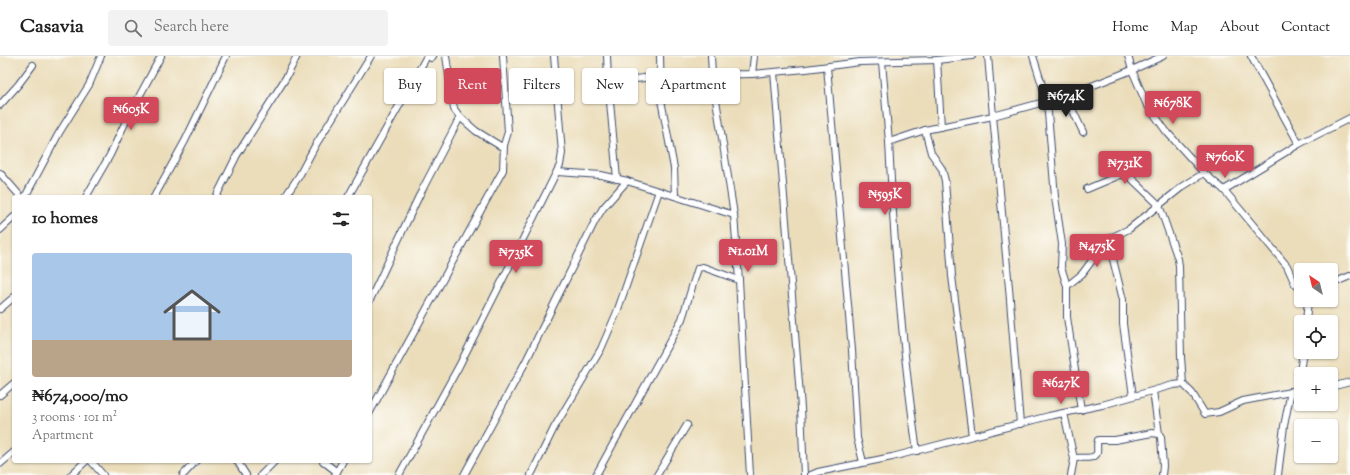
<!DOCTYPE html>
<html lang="en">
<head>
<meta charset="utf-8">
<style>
	:root { --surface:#fff; --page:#f2f2f2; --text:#222; --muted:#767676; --line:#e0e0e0; --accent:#d1495b }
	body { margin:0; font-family:"Sorts Mill Goudy",serif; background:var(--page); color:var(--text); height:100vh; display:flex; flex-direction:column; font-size:15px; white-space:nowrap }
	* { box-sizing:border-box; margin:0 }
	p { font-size:13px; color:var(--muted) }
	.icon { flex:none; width:22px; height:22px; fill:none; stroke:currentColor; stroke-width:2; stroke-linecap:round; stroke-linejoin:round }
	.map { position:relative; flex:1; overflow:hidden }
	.details { position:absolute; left:12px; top:139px; width:360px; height:268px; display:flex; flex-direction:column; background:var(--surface); border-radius:4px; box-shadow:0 1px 3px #0004 }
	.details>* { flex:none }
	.banner { position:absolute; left:384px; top:12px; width:380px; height:36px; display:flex; gap:8px }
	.needle { width:26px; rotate:325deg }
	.tools { position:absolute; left:1294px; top:207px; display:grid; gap:8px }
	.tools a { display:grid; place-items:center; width:44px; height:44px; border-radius:4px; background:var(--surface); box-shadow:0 1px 3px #0004; font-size:20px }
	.price { position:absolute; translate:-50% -34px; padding:0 9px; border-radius:4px; background:var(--accent); color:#fff; font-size:13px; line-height:26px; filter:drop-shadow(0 1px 2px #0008) }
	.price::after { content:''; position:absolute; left:50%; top:24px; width:12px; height:9px; margin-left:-6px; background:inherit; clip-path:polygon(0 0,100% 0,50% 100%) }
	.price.on { background:#222; color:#fff }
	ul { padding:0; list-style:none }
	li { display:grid; align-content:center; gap:8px; height:212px; padding:0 20px }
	li span { display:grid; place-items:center; height:124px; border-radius:4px; color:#555 }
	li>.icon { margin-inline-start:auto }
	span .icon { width:72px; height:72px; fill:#fffc; stroke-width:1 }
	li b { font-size:17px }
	h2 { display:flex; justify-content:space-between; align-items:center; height:48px; padding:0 20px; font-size:17px }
	.pill { padding:0 14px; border-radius:4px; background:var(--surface); box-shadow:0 1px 3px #0004; font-size:14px; line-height:36px }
	.pill.on { background:var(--accent); color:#fff }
	header { display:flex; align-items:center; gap:24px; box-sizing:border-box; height:56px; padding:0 20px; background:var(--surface); border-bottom:1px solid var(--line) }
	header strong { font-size:19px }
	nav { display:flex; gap:22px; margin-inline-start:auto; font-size:14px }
	.search { width:280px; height:36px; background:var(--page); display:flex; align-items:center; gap:10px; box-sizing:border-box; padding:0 14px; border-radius:4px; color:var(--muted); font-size:15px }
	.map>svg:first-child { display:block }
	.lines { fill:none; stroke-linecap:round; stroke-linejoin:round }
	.minor-casing { stroke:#3a496c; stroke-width:8 }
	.minor { stroke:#fff; stroke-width:6 }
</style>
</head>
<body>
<header>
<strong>Casavia</strong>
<div class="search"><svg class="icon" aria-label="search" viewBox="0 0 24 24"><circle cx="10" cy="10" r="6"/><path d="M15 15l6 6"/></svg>Search here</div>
<nav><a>Home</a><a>Map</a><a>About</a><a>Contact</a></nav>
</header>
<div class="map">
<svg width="1350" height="419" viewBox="0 0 1350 419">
	<rect width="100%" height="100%" fill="#fdfcf7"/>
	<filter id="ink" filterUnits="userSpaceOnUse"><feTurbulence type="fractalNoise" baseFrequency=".025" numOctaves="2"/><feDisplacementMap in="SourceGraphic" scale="8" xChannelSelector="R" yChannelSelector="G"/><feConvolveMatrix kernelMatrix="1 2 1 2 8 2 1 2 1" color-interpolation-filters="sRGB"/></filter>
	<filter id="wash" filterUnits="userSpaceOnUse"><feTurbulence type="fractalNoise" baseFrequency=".012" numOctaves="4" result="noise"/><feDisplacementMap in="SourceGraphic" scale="16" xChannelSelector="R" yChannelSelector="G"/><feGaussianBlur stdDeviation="0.9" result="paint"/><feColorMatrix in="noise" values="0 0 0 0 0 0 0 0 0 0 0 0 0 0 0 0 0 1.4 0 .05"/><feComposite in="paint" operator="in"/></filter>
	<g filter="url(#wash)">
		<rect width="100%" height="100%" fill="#ebddba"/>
	</g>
	<g filter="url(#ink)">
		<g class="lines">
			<g class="minor-casing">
				<g id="minor">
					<polyline points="446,0 454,53 460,61 476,75 502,91 504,89"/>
					<polyline points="607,0 608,24"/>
					<polyline points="660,0 661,44 674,112 675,140"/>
					<polyline points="711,0 712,18 734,159 739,224 750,419"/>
					<polyline points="1033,0 1047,45"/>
					<polyline points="1128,0 1132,14 1146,47 1166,75 1204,117 1224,134"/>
					<polyline points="1251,0 1299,88"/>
					<polyline points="431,2 433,0"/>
					<polyline points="937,4 941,71"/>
					<polyline points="882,6 889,86"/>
					<polyline points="827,11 852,294 857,382 863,406"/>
					<polyline points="774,16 801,352 804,419"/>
					<polyline points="752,18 754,0"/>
					<polyline points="1066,40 1083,76"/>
					<polyline points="1047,45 1055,141 1062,188 1061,211 1067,230"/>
					<polyline points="0,49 18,29 33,9"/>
					<polyline points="925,74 931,97 942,113 945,125 952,220 972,380"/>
					<polyline points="557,116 601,119 627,125 734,159"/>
					<polyline points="0,117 21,141"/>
					<polyline points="617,123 608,24 627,24 661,20 752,18 806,13 860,6 937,4 972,0"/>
					<polyline points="1087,133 1120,119 1125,119 1130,121 1159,149 1178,203 1179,210 1181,301 1183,328"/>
					<polyline points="25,141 59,77 89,29 101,0"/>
					<polyline points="86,141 110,99 126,65 161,0"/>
					<polyline points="154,141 185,85 226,0"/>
					<polyline points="216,141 237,99 287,20 297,0"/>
					<polyline points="285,141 299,120 315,90 371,0"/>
					<polyline points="348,141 427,0"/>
					<polyline points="0,174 14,161"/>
					<polyline points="1108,183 1129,173 1182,131 1204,117"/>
					<polyline points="1331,228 1350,220"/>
					<polyline points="1301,234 1295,228 1287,210 1224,134 1299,88 1350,62"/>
					<polyline points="370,244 419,140 460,61"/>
					<polyline points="0,253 14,241"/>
					<polyline points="1306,266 1308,244"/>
					<polyline points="1331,331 1350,326"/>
					<polyline points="1153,335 1159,378"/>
					<polyline points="1297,335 1303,296"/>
					<polyline points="0,339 14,327"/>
					<polyline points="1081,354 1067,261 1067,230 1082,218 1108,183 1123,244 1123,268 1133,340"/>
					<polyline points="370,356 503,114 504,89 508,76 503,0"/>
					<polyline points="1064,357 1074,403"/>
					<polyline points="1020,368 1009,232 993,60 1066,40 1132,14 1163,0"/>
					<path d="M917 395C902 293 894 189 889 86L925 74 993 60 988 0"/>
					<polyline points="91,405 103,419"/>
					<polyline points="237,405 246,419"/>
					<polyline points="323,405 337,416"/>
					<polyline points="0,408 14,396"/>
					<polyline points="71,419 86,405"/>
					<polyline points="183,419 196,405"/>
					<polyline points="261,419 275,405"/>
					<polyline points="335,419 343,405"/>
					<polyline points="399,419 459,310 504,221 560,109 562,97 554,0"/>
					<polyline points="464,419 525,307 595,165 603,152 627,125"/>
					<polyline points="531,419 554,372 601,293 617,256 659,135"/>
					<polyline points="596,419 682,263 698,212 703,211 739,224"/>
					<polyline points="657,419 687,369"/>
					<polyline points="811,419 818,416 892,401 1049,360 1102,349 1173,329 1183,328 1192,337 1205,358 1219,356 1243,345 1301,334"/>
					<path d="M1071 419 1074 403 1075 402C1081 401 1095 404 1097 397 1098 393 1096 389 1098 384H1115L1152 377 1159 378 1161 381 1163 410 1162 419"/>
					<polyline points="1278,419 1284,370 1291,335"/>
				</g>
			</g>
			<use href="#minor" class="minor"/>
		</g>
	</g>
</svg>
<div class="tools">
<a><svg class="needle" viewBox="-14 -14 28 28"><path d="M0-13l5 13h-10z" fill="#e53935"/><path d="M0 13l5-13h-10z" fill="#767676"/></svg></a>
<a><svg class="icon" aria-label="locate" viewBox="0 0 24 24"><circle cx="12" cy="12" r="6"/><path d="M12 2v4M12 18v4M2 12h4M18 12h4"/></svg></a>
<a>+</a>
<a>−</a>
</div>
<b class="price on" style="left:1066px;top:62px">₦674K</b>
<b class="price" style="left:1173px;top:69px">₦678K</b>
<b class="price" style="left:131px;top:75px">₦605K</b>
<b class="price" style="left:1225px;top:123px">₦760K</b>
<b class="price" style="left:1125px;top:129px">₦731K</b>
<b class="price" style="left:885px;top:160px">₦595K</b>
<b class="price" style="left:1097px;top:212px">₦475K</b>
<b class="price" style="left:748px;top:217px">₦1.01M</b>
<b class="price" style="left:516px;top:218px">₦735K</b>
<b class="price" style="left:1061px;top:349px">₦627K</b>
<div class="banner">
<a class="pill">Buy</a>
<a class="pill on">Rent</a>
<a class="pill">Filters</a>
<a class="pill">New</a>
<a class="pill">Apartment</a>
</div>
<section class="details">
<h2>10 homes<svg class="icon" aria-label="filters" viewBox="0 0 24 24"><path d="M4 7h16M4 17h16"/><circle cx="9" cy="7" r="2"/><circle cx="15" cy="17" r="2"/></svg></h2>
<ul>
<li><span style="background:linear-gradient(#a9c7e8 70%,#b9a48a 0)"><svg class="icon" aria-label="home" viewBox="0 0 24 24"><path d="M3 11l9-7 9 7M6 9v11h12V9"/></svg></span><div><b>₦674,000/mo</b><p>3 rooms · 101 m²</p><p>Apartment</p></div></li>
</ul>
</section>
</div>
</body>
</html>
